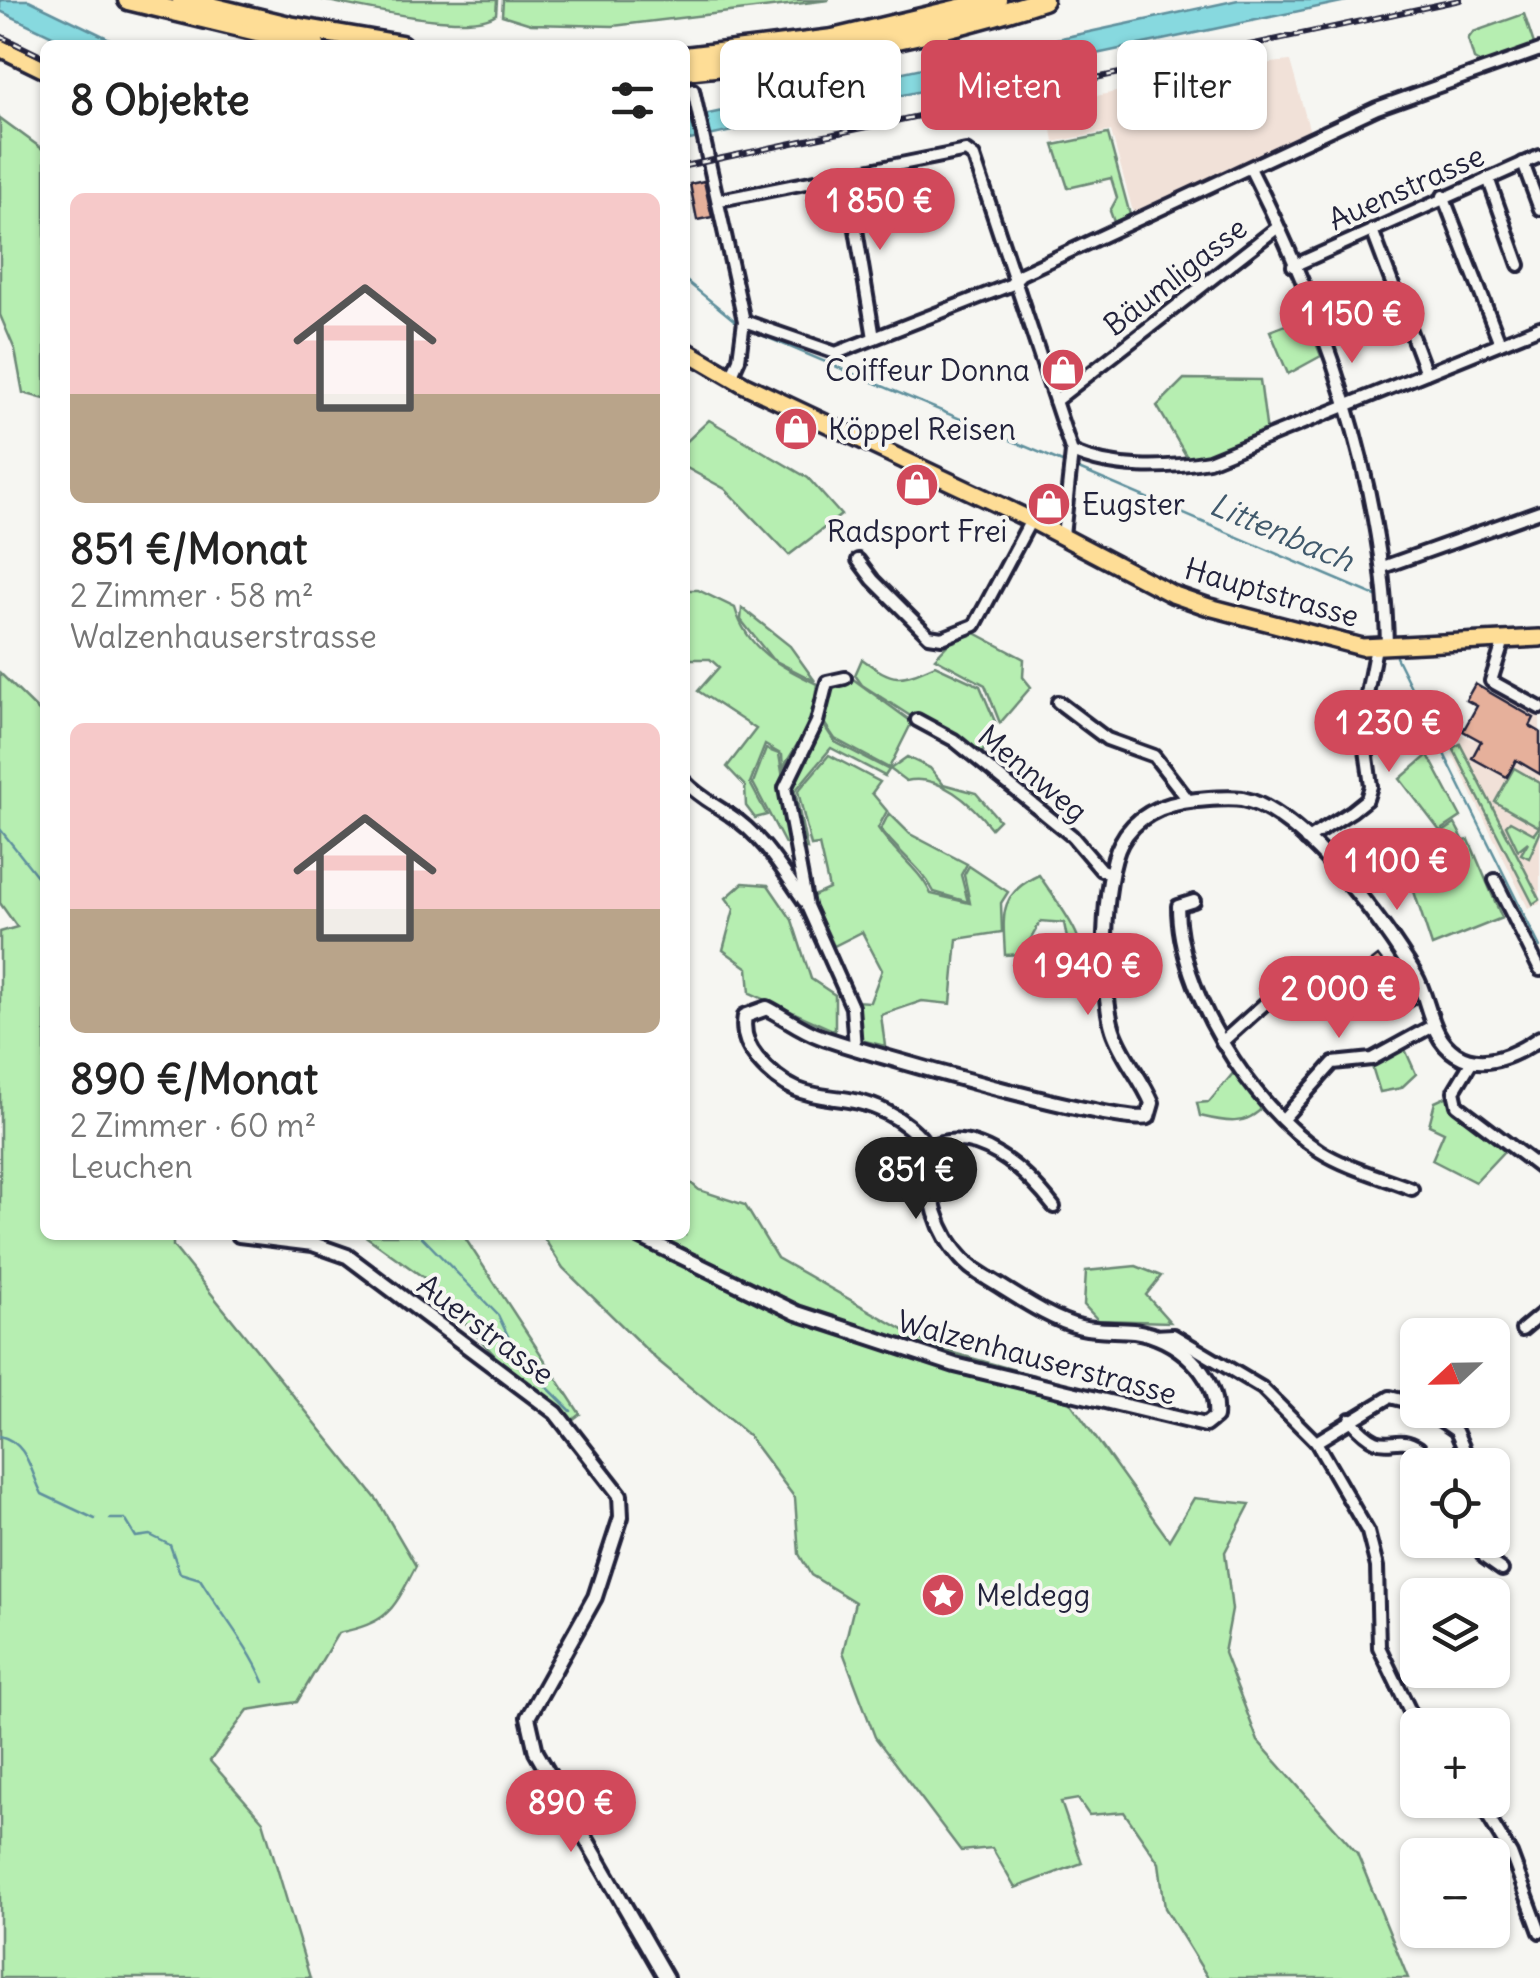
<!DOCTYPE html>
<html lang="de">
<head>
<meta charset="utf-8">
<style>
	:root { --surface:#fff; --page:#f6f6f6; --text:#222; --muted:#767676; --accent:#d1495b }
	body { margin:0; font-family:Delius,sans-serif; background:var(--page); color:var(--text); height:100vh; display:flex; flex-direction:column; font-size:38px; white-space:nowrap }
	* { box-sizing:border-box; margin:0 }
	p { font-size:32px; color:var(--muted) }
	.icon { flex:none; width:55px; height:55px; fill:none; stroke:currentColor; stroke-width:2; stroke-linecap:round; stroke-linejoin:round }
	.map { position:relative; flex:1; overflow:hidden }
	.side { position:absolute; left:40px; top:40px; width:650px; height:1200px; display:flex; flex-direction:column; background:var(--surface); border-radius:15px; box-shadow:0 2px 8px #0004 }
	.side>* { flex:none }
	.hud { position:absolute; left:720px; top:40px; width:670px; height:90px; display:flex; gap:20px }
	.needle { width:65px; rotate:248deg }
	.fabs { position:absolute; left:1400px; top:1318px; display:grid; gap:20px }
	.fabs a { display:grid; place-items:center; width:110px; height:110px; border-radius:15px; background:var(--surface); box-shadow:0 2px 8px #0004; font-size:50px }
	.price { position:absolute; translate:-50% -85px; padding:0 22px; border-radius:35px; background:var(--accent); color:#fff; font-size:32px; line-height:65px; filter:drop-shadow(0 2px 5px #0008) }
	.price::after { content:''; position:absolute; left:50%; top:60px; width:30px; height:22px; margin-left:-15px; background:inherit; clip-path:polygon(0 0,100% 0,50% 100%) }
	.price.selected { background:#222; color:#fff }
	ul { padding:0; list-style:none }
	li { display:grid; align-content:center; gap:20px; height:530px; padding:0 30px }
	li span { display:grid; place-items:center; height:310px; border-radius:15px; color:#555 }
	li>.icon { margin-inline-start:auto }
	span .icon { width:180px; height:180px; fill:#fffc; stroke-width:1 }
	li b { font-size:42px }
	h2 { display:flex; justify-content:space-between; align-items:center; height:120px; padding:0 30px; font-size:42px }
	.tag { padding:0 35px; border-radius:15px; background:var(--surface); box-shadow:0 2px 8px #0004; font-size:35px; line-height:90px }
	.tag.selected { background:var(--accent); color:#fff }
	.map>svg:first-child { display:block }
	.built { fill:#f1e1d8 }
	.green { fill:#b6eeb1; stroke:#6c8876; stroke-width:2.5 }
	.water { fill:#87d9df; stroke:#5f909d; stroke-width:2.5 }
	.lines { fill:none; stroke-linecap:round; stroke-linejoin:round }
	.stream { stroke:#5f909d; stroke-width:2.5 }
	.building { fill:#e6b09b; stroke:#22223b; stroke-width:2.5 }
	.minor-casing { stroke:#22223b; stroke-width:18 }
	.tertiary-casing { stroke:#22223b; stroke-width:20 }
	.primary-casing { stroke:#22223b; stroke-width:22 }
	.motorway-casing { stroke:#22223b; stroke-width:25 }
	.minor { stroke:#f6f6f2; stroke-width:10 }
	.tertiary { stroke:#f6f6f2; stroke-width:12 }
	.primary { stroke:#fedd96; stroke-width:15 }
	.motorway { stroke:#fedd96; stroke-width:18 }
	.rail-casing { stroke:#22223b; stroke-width:6 }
	.rail { stroke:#f6f6f2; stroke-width:2.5; stroke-dasharray:8; stroke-linecap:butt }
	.labels { text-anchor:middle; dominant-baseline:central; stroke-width:8; stroke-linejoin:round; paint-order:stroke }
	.street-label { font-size:30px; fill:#22223b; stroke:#f6f6f2 }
	.poi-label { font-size:30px; fill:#22223b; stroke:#f6f6f2; text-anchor:start }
	.water-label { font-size:32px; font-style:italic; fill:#40596c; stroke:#f6f6f2 }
</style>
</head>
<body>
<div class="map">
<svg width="1540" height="1978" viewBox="0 0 1540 1978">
	<rect width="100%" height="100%" fill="#f6f6f2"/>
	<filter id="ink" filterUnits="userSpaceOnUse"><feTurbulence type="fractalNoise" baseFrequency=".01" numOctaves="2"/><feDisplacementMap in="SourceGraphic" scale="20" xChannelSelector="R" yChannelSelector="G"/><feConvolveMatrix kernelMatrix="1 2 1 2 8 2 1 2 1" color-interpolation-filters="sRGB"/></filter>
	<g filter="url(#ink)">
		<g class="built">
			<polygon points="1290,61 1310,132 1133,212 1111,131 1054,142 1048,106 1241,66"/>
			<polygon points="1502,692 1540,713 1540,904 1528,908 1446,741 1452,729 1474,740"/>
		</g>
		<g class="green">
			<path d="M322 0H497L496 14C467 34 358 6 322 0Z"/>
			<polygon points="503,0 829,0 613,26 531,24 502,15"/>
			<polygon points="1524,14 1535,47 1484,65 1474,59 1468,39 1473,32"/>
			<polygon points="0,118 45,151 45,399 23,393 15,350 0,315"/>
			<polygon points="1108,134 1130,215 1114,222 1110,211 1117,198 1111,178 1068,188 1054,145"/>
			<polygon points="1306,317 1321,356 1288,374 1270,331"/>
			<polygon points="1184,379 1260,380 1267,433 1207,457 1188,459 1157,406"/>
			<polygon points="709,420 808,478 841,515 789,555 725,489 685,467 685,443"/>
			<path d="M685 590H698L735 608C747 650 781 667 817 684L812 720 783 768 782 755 765 745 750 783 767 815 755 818 746 806 745 786 727 767 756 729 698 691 719 667 710 659H689L685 664Z"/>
			<polygon points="742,608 790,646 815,681 772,659 741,620"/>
			<polygon points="975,633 1024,659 1023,677 1031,687 1000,723 985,685 935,658 951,641"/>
			<path d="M862 659C895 683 899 681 935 665L980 686 996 724 986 738 982 757C963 742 936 714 912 717L862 685 855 675Z"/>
			<path d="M0 673 45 717V1235H173V1246L378 1501 416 1566C393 1610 389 1623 338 1633L297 1702 248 1710 210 1761 263 1821 310 1978H0V932L17 927 0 903Z"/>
			<path d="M853 679 912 722 889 768 835 739 822 720C828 699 829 683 853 679Z"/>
			<polygon points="821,721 835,742 889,770 885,776 831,748 795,791 807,849 785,844 753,783 766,749 779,754 782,772"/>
			<polygon points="1460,744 1540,899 1533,904 1453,748"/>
			<path d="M829 755 880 782 872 793 887 811 878 828C894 853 919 868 931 894L970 903 964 875 969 866 1008 892 1001 903 1002 932 957 939 951 1004 922 1001 881 1015 885 1046 861 1040 854 1001 870 1002 882 970 862 932 834 946 811 897 829 889 819 845 811 846 798 791Z"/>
			<polygon points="1428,755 1461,817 1440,831 1400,779"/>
			<path d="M907 757 930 768 943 784 976 793 999 820 991 828C972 804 939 773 906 781L890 769Z"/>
			<polygon points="1514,768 1540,783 1540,833 1529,858 1521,854 1528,842 1518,850 1506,825 1510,821 1534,834 1539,827 1495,802"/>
			<path d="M889 813 910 834 967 864 961 875 968 902 934 892C921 866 897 852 881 829Z"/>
			<polygon points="1455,824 1464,841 1469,840 1502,918 1432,946 1403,858"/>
			<path d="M1039 875C1062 910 1088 937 1086 982L1076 985 1064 923 1041 921 1022 954 1005 955C1003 915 998 894 1039 875Z"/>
			<polygon points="743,883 768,885 792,920 811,979 835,995 835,1031 750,993 748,968 723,950 734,909 726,898"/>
			<polygon points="1348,964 1372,994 1354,1008 1330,979"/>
			<polygon points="1404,1047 1416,1074 1401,1088 1380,1092 1371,1063"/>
			<path d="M1235 1071 1264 1106C1246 1127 1225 1122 1200 1116L1197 1103 1209 1102Z"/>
			<polygon points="1448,1096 1504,1151 1475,1182 1432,1160 1444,1132 1429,1125 1435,1102"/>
			<polygon points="685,1178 699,1190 745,1205 777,1258 935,1348 1055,1381 1169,1540 1194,1498 1250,1504 1225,1552 1232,1610 1224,1653 1258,1741 1357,1853 1408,1978 1208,1978 1165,1908 1159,1863 1124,1812 1089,1815 1078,1799 1061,1802 1082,1863 1015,1888 992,1848 961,1851 875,1737 843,1652 855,1602 811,1575 799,1554 795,1498 747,1434 656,1359 563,1268 542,1235 685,1235"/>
			<polygon points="364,1235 463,1235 580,1414 571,1421 496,1357 427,1280"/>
			<polygon points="1136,1266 1161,1276 1146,1295 1170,1322 1098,1320 1084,1305 1086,1271"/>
		</g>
		<g class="water">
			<polygon points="0,0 29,0 122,45 71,45 0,11"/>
			<polygon points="1238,0 1351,0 685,141 685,119"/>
		</g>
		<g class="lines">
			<g class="stream">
				<polyline points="685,280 740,325"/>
				<polyline points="747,329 1067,464"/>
				<polyline points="1074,467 1376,596"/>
				<polyline points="1396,657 1540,947"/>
				<polyline points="0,829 45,886"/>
				<polyline points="420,1235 498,1315 519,1359 571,1411"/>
				<path d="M0 1436C28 1443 30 1471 42 1494L95 1519"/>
				<path d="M110 1519H125L136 1537 150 1535 170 1545 180 1573 200 1579C222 1615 248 1645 264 1682"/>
			</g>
		</g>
		<g class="building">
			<polygon points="704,181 712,217 697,220 690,184"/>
			<polygon points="1475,684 1534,718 1530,726 1540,732 1540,774 1516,760 1507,777 1472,758 1481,741 1463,731 1477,706 1466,700"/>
			<polygon points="1378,956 1415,1004 1402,1014 1365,966"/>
		</g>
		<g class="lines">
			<g class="minor-casing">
				<g id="minor">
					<polyline points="693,90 744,321 739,359 731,377"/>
					<polyline points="1523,163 1540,209"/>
					<path d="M1250 168C1322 309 1385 487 1387 647"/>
					<polyline points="847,175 874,338"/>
					<polyline points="1488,178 1519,265"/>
					<polyline points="1443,196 1500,343"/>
					<polyline points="720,200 966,151 974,157 1072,452 1063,536"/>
					<polyline points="1372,230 1426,373"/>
					<polyline points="1293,266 1540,156"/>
					<polyline points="744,321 836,353 1010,285 1021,274 1377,108 1540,50"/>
					<polyline points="1055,401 1278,227"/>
					<path d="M1072 452C1113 470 1165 469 1209 461L1540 327"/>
					<polyline points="858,560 873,580 929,636 942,638 975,625 1031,520"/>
					<polyline points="1383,567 1540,511"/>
					<polyline points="1503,643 1491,681 1540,708"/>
					<polyline points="845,678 827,682 817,722 785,788 807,906 852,1007 855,1048"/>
					<polyline points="1058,702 1107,739 1154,756 1189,801"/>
					<polyline points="917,720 954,740 1072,836 1101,870 1111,873"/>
					<path d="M685 782C700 798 713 803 730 815 762 835 782 870 804 901"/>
					<polyline points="1306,840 1352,811 1367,799 1371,786 1362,720 1376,647"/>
					<polyline points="1495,880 1540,970"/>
					<path d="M1194 901 1178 906C1178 990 1251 1106 1320 1151 1347 1168 1382 1177 1412 1189"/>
					<polyline points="1222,1042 1300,972"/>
					<polyline points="1472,1061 1454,1091 1457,1105 1540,1168"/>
					<polyline points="1283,1119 1333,1063 1372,1059 1434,1025"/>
					<path d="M926 1148C975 1122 1026 1171 1054 1207"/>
					<polyline points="1522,1330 1540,1315"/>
					<polyline points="1154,1336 1173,1335 1262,1388 1316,1442 1368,1532 1377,1567 1379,1647 1418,1728"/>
					<polyline points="1426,1410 1456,1431 1471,1465"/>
					<path d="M1350 1419C1388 1463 1390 1429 1419 1448"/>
					<polyline points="1316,1442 1390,1397 1418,1404"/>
					<polyline points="1474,1540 1485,1558 1502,1570"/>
					<polyline points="1478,1800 1511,1854 1540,1932"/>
				</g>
			</g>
			<g class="tertiary-casing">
				<g id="tertiary">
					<polyline points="239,1235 313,1244 347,1256 556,1413 620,1495 621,1517 595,1597 528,1717 536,1752 666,1978"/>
					<path d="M637 1235 797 1313 852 1331 955 1365 1205 1425 1215 1417C1219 1374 1175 1336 1134 1331 1117 1329 1099 1331 1081 1327 1050 1320 1014 1294 987 1278 952 1259 934 1223 930 1185 928 1172 931 1158 926 1147 920 1133 900 1119 886 1112 835 1086 803 1113 757 1058 747 1046 742 1032 745 1016L767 1008C785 1017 801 1030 821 1037 862 1052 1120 1126 1148 1117L1152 1103C1141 1077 1122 1057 1113 1030 1100 991 1102 878 1121 843 1136 814 1166 803 1197 800 1212 799 1227 797 1242 799 1302 811 1385 924 1415 975 1430 1000 1429 1037 1456 1054 1483 1071 1517 1054 1540 1038"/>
				</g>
			</g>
			<g class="primary-casing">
				<g id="primary">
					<polyline points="0,48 45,70"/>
					<polyline points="685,350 745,385 1031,520 1172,594 1209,607 1362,647 1540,638"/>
				</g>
			</g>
			<g class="motorway-casing">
				<g id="motorway">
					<polyline points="128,0 315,45"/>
					<polyline points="182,0 289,26 401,45"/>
					<polyline points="685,57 833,39 997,0"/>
					<path d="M685 70C807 59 926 39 1043 0"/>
				</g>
			</g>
			<use href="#minor" class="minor"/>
			<use href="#tertiary" class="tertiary"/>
			<use href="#primary" class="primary"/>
			<use href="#motorway" class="motorway"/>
			<g class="rail-casing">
				<g id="rail">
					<polyline points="0,36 45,58"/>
					<polyline points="685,166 1460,0"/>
				</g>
			</g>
			<use href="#rail" class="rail"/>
		</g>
	</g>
	<defs>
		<g id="shop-disc" transform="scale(2.25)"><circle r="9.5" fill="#d1495b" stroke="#f6f6f2"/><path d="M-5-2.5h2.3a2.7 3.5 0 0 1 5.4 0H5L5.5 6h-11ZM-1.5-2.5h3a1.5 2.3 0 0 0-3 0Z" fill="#fff"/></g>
		<g id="sight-disc" transform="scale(2.25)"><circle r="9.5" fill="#d1495b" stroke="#f6f6f2"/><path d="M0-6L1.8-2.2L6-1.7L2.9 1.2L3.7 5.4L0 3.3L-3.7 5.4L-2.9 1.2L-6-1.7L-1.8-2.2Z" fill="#fff"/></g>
	</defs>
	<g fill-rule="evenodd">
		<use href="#shop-disc" x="1063" y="370"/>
		<use href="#shop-disc" x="796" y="429"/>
		<use href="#shop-disc" x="917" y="485"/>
		<use href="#shop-disc" x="1049" y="504"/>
		<use href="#sight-disc" x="943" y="1595"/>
	</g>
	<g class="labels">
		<g class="street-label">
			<text transform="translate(1406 187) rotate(-24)">Auenstrasse</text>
			<text transform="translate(1175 276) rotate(-38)">Bäumligasse</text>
			<text transform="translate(1272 592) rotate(16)">Hauptstrasse</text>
			<text transform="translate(1033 773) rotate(40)">Mennweg</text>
			<text transform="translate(486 1329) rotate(37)">Auerstrasse</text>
			<text transform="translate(1037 1357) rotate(15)">Walzenhauserstrasse</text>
		</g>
		<g class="poi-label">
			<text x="1030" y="370" text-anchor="end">Coiffeur Donna</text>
			<text x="828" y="429">Köppel Reisen</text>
			<text x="1082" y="504">Eugster</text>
			<text x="917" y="531" text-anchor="middle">Radsport Frei</text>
			<text x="976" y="1595">Meldegg</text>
		</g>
		<g class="water-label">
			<text transform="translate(1282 532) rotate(23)">Littenbach</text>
		</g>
	</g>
</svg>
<div class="fabs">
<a><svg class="needle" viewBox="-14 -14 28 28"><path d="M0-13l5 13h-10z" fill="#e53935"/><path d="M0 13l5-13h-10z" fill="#767676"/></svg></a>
<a><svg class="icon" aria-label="locate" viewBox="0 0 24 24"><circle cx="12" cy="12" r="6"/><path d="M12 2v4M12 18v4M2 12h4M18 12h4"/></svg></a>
<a><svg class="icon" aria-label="layers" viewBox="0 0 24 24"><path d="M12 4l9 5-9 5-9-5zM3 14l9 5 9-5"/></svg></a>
<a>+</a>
<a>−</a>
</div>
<b class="price" style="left:880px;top:253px">1 850 €</b>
<b class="price" style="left:1352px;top:366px">1 150 €</b>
<b class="price" style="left:1389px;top:775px">1 230 €</b>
<b class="price" style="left:1397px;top:913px">1 100 €</b>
<b class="price" style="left:1088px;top:1018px">1 940 €</b>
<b class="price" style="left:1339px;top:1041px">2 000 €</b>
<b class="price selected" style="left:916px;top:1222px">851 €</b>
<b class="price" style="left:571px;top:1855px">890 €</b>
<div class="hud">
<a class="tag">Kaufen</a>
<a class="tag selected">Mieten</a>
<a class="tag">Filter</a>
</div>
<section class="side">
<h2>8 Objekte<svg class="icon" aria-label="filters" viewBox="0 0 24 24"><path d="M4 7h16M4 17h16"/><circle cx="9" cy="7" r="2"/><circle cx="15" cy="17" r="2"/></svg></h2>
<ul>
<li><span style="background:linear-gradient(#f6c9c9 65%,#b9a48a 0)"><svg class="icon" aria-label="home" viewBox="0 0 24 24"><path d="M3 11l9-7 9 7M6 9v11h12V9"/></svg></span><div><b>851 €/Monat</b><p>2 Zimmer · 58 m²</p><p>Walzenhauserstrasse</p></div></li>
<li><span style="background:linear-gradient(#f6c9c9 60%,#b9a48a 0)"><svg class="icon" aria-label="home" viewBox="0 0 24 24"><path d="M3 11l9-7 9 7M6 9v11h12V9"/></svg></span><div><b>890 €/Monat</b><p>2 Zimmer · 60 m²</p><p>Leuchen</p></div></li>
</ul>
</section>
</div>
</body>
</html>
